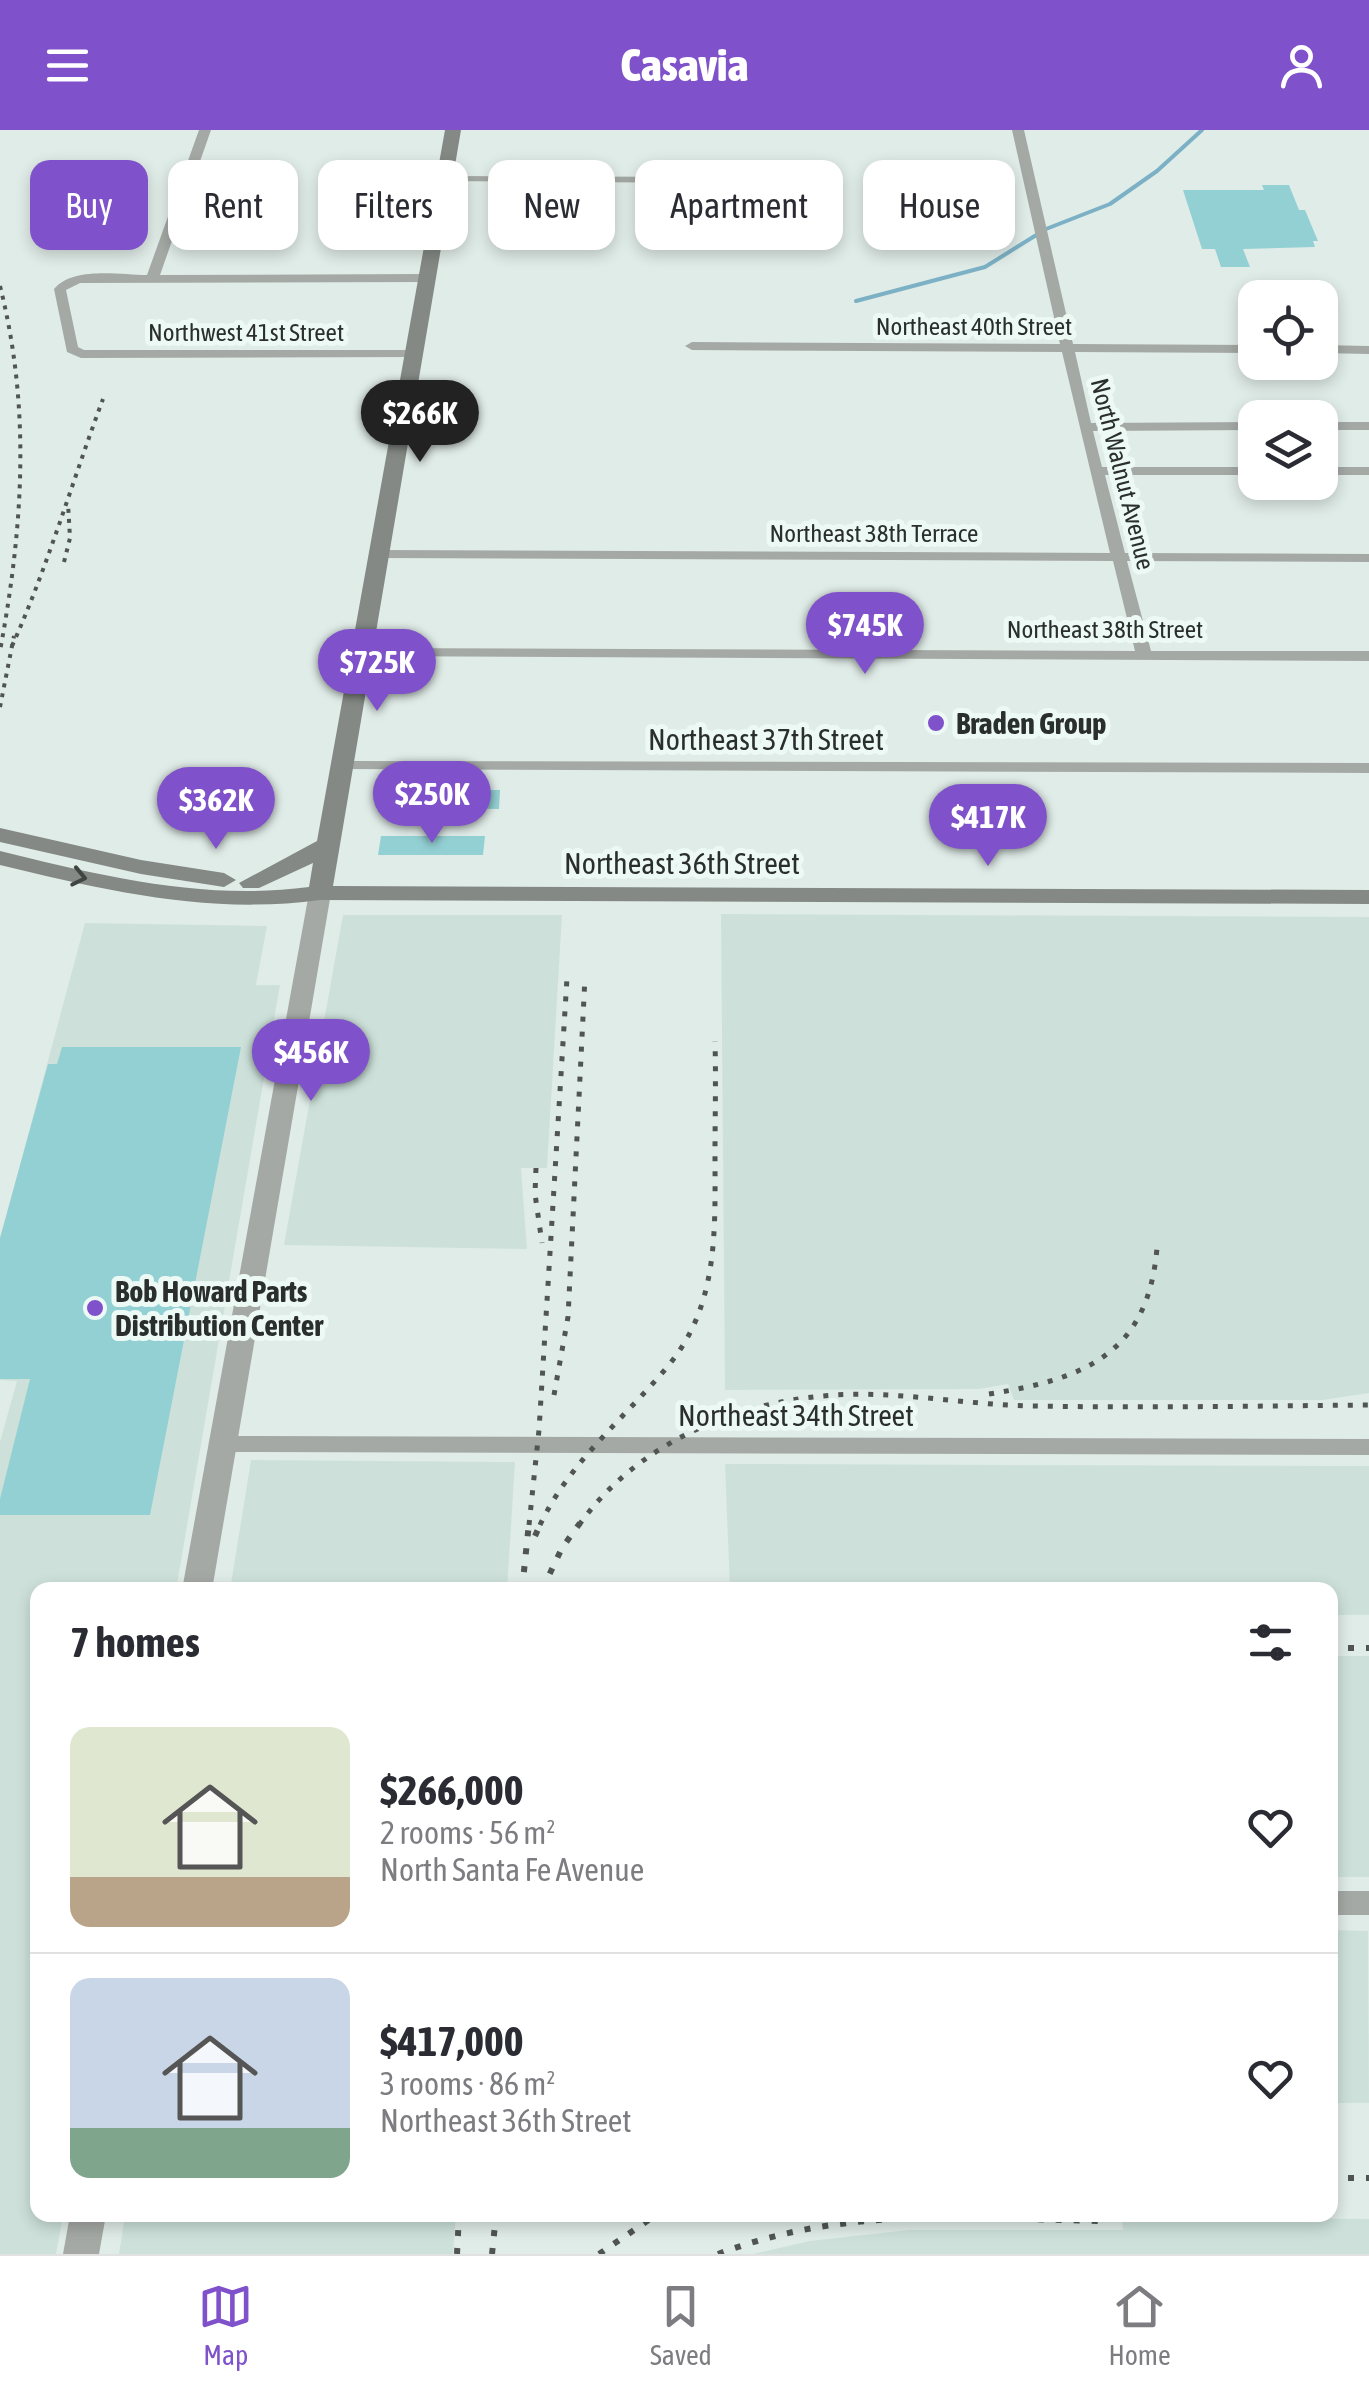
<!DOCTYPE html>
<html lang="en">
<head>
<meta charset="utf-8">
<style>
	:root { --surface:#fff; --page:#f2f2f3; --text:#2b2b33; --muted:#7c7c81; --line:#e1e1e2; --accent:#7f51ca }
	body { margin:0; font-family:"Asap Condensed",sans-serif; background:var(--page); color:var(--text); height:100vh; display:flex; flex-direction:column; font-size:38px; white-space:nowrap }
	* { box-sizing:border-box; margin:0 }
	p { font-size:32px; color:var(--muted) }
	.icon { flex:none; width:55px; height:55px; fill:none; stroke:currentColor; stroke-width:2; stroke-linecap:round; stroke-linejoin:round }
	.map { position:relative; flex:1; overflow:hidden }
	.drawer { position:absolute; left:30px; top:1452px; width:1308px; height:640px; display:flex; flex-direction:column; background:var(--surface); border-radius:20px; box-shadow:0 5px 15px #0003 }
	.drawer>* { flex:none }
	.banner { position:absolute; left:30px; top:30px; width:1310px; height:90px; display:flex; gap:20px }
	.fabs { position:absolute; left:1238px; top:150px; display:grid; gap:20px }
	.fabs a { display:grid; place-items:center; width:100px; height:100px; border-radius:20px; background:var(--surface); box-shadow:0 5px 15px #0003; font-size:50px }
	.price { position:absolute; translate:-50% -85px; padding:0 22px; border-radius:35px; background:var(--accent); color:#fff; font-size:32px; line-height:65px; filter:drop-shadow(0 2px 5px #0008) }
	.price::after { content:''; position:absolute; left:50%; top:60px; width:30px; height:22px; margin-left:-15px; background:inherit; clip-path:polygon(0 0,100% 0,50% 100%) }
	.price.current { background:#222; color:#fff }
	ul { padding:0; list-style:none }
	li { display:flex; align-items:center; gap:30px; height:250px; padding:0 40px }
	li+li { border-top:2px solid var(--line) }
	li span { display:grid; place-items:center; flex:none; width:280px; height:200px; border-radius:20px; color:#555 }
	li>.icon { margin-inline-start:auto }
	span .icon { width:120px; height:120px; fill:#fffc; stroke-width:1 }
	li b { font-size:42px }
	h2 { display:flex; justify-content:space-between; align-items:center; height:120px; padding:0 40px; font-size:42px }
	.chip { padding:0 35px; border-radius:20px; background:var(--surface); box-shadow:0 5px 15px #0003; font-size:35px; line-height:90px }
	.chip.current { background:var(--accent); color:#fff }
	header { display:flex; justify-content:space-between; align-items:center; height:130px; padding:0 40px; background:var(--accent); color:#fff; font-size:45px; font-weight:800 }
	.tab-bar { display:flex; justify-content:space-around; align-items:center; height:140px; border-top:2px solid var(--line); background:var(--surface); font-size:28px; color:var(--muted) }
	.tab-bar a { display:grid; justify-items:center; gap:5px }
	.tab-bar .current { color:var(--accent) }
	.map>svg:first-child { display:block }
	.built { fill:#cde1da }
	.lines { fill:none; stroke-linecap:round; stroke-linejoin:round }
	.stream { stroke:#7cb1c5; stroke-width:4 }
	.building { fill:#93d0d3 }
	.minor { fill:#a5a9a5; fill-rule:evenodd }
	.tertiary { fill:#a5a9a5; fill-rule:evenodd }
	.secondary { fill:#848985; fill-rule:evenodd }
	.rail-far2 { stroke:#505554; stroke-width:4; stroke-dasharray:4 6; stroke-linecap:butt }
	.rail-far1 { stroke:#505554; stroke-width:5; stroke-dasharray:5 10; stroke-linecap:butt }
	.rail { stroke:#505554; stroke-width:6; stroke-dasharray:6 12; stroke-linecap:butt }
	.oneway { stroke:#404543 }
	.poi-dot { fill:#7f51ca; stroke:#edf9f5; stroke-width:4 }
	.labels { text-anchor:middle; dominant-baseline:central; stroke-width:10; stroke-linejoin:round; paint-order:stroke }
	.far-street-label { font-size:25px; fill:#2a2e2d; stroke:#edf9f5 }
	.poi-label { font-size:30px; font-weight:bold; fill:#2a2e2d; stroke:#edf9f5; text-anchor:start }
	.street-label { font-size:30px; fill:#2a2e2d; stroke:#edf9f5 }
</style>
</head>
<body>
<header><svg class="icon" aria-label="menu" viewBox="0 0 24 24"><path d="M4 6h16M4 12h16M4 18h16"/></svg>Casavia<svg class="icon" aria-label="person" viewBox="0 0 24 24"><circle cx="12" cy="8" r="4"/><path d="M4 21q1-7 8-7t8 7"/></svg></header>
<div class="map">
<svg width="1369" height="2124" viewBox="0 0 1369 2124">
	<rect width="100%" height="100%" fill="#e0ece8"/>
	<g class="built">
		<polygon points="721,784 1369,787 1369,1263 1323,1270 1014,1270 1008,1254 979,1259 725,1260"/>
		<polygon points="343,785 562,785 547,1038 521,1038 527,1119 284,1115"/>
		<polygon points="85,793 267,796 256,855 280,855 176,1460 38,1460 38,2085 63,2085 56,2124 0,2124 0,1312 17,1251 0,1250 0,1109"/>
		<polygon points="251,1330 515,1332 507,1460 230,1460"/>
		<polygon points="725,1334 1369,1336 1369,1485 1330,1485 1330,1460 730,1460"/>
		<rect x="1330" y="1526" width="39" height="221"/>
		<polygon points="1330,1800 1368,1801 1369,1973 1330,1973"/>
		<polygon points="125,2085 456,2085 453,2124 119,2124"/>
		<polygon points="1122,2088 1369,2089 1369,2124 753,2124 810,2111 909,2100 1123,2100"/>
	</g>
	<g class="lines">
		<polyline class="stream" points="856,171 985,137 1046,99 1110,74 1157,41 1202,0"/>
	</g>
	<g class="building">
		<polygon points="1262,55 1289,55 1299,80 1305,80 1318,111 1313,111 1315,117 1243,119 1250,137 1221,137 1215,119 1202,119 1183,60 1264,60"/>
		<polygon points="437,660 500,660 499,679 435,678"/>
		<polygon points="381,706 485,706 483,725 378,725"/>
		<polygon points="62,917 241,917 150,1385 0,1385 0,1369 30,1249 0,1249 0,1108 48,934 57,934"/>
	</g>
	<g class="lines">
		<g class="minor">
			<path d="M199 0H211L160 145 427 144 433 148 427 152 80 153 66 160 78 217 84 220H414L421 224 419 227 81 228 67 222 54 159C74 136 119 145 147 145Z"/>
			<polygon points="1012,0 1024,0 1073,214 1255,215 1255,223 1075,222 1091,293 1255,292 1255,300 1093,301 1102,337 1255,337 1255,345 1105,345 1125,423 1369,424 1369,432 1127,431 1151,521 1369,521 1369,531 357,526 354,523 362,518 1135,521 1113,431 379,428 372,424 379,420 1110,423 1062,222 692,220 685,216 692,212 1060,214"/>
			<polygon points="444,46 716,47 722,50 722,55 716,59 710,53 440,51 440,47"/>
			<polygon points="1320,215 1369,216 1369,224 1320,223"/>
			<rect x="1320" y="292" width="49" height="8"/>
			<rect x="1320" y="337" width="49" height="8"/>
			<polygon points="342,631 1369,633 1369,643 336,639 334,636"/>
			<polygon points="223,1306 1369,1309 1369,1325 223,1322 215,1320 212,1314 215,1308"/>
			<rect x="1330" y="1761" width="39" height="24"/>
		</g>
		<g class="tertiary">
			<polygon points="320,756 331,763 212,1460 182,1460 309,763"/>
			<polygon points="70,2085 106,2085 99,2124 63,2124"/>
		</g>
		<g class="secondary">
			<path d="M445 0H461L333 756 1369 760V774L320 770C210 785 107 761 0 735V721C102 746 204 771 309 757L313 733 259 758H243L239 753 317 711Z"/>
			<polygon points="0,698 141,730 224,743 236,750 224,757 141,744 0,712"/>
		</g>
		<g class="rail-far2">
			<path d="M0 156C31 279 23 397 0 521"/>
			<polyline points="64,432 70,408 68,373"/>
			<path d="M12 516C48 436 72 352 103 269"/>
			<polyline points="0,577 14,506"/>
		</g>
		<g class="rail-far1">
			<polyline points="536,1038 535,1064 542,1113"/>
			<path d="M989 1264C1085 1249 1148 1224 1157 1118"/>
			<polyline points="554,1265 568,1187 585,847"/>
			<polyline points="529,1395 539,1300 567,848"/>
			<path d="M540 1395C570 1331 624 1289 668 1236 719 1175 715 1100 715 1025 715 987 716 949 715 911"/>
			<path d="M579 1395C637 1313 737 1271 835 1265 901 1261 967 1275 1033 1276 1145 1278 1257 1276 1369 1275"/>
		</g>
		<g class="rail">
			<polyline points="535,1406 541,1393"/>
			<polyline points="522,1460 529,1393"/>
			<polyline points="542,1460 562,1418 580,1393"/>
			<polyline points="1330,1518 1369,1518"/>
			<polyline points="1330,2048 1369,2048"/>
			<polyline points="457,2124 459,2085"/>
			<polyline points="492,2124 496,2085"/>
			<polyline points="599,2124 656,2085"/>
			<path d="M718 2124C845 2076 966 2088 1099 2091"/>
		</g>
	</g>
	<defs><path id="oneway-chevron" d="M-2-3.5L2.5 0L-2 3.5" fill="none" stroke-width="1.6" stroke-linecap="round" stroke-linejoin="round" transform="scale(2.5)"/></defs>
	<use class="oneway" href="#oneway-chevron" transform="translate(79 747) rotate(12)"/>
	<g class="poi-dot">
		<circle cx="936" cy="593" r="10"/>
		<circle cx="95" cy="1178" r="10"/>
	</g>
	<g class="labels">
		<g class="far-street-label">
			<text x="974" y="196">Northeast 40th Street</text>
			<text x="246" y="202">Northwest 41st Street</text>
			<text transform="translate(1123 344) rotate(76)">North Walnut Avenue</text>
			<text x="874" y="403">Northeast 38th Terrace</text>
			<text x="1105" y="499">Northeast 38th Street</text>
		</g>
		<g class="poi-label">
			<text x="956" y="593">Braden Group</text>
			<text x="115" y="1161">Bob Howard Parts<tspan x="115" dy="34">Distribution Center</tspan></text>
		</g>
		<g class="street-label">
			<text x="766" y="609">Northeast 37th Street</text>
			<text x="682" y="733">Northeast 36th Street</text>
			<text x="796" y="1285">Northeast 34th Street</text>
		</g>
	</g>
</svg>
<div class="fabs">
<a><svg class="icon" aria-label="locate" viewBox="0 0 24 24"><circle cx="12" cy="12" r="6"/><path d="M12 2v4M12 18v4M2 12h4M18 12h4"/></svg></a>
<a><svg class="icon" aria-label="layers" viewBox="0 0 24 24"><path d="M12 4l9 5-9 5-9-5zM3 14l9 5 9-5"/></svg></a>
</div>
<b class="price current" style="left:420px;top:335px">$266K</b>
<b class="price" style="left:865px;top:547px">$745K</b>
<b class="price" style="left:377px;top:584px">$725K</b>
<b class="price" style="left:432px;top:716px">$250K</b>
<b class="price" style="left:216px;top:722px">$362K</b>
<b class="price" style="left:988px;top:739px">$417K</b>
<b class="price" style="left:311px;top:974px">$456K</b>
<div class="banner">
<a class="chip current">Buy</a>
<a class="chip">Rent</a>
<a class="chip">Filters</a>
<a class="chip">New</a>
<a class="chip">Apartment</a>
<a class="chip">House</a>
</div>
<section class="drawer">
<h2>7 homes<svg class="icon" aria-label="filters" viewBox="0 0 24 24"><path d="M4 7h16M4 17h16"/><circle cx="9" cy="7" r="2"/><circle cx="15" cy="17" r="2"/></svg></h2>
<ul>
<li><span style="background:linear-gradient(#dfe7d0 75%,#b9a48a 0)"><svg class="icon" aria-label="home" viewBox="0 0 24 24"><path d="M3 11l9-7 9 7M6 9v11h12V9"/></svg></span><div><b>$266,000</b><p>2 rooms · 56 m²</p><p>North Santa Fe Avenue</p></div><svg class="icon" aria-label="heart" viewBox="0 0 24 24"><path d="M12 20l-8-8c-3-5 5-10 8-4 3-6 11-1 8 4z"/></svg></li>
<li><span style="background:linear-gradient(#c9d6e8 75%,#7fa58c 0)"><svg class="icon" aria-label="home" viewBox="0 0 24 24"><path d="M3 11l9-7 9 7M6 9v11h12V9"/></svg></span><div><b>$417,000</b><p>3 rooms · 86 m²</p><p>Northeast 36th Street</p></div><svg class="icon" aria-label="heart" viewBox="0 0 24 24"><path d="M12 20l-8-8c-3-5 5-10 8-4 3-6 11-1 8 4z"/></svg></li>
</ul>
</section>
</div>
<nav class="tab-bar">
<a class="current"><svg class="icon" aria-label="map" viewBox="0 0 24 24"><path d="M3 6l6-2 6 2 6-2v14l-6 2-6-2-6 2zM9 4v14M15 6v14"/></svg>Map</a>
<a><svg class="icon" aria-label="saved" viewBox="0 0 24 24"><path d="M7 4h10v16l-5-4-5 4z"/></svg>Saved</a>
<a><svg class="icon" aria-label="home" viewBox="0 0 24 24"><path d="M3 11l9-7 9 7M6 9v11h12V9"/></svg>Home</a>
</nav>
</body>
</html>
